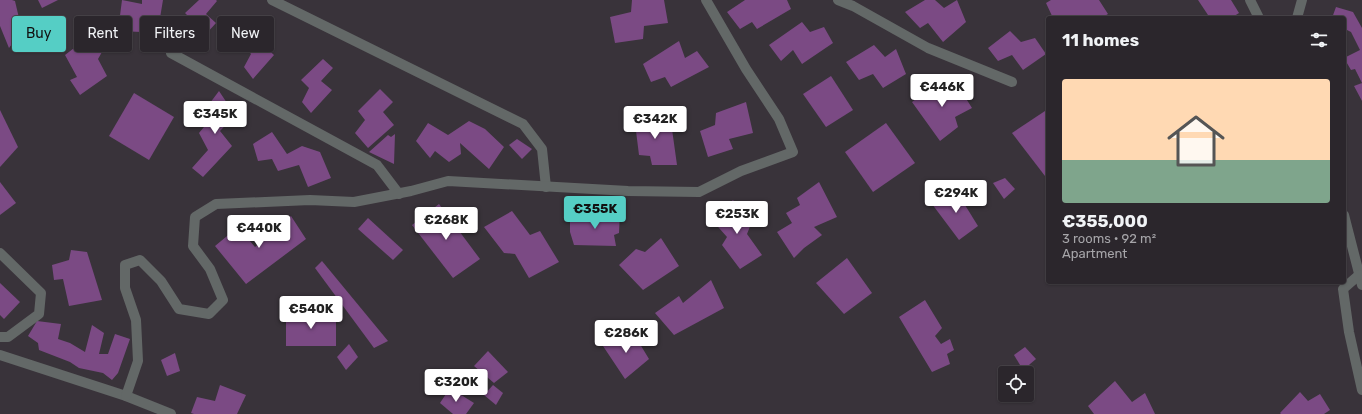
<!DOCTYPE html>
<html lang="en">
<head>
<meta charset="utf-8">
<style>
	:root { --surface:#2b262c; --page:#332e34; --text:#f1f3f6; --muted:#a6a5a9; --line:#474348; --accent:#55cec5 }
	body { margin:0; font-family:Rubik,sans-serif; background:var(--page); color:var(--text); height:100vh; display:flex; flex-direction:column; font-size:15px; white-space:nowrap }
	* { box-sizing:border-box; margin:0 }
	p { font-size:13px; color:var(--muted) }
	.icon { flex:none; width:22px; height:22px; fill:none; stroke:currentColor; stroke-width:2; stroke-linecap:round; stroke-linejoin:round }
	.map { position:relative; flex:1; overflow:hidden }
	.side { position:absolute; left:1046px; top:16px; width:300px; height:268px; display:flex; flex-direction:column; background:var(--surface); border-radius:4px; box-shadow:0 1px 3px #0004,0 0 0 1px var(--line) }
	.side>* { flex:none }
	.banner { position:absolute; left:12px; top:16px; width:380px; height:36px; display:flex; gap:8px }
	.fabs { position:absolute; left:998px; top:366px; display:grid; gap:8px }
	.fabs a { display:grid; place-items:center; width:36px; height:36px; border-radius:4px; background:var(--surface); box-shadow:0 1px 3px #0004,0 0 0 1px var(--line); font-size:20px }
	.price { position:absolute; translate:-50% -34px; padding:0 9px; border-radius:4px; background:#fff; color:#222; font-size:13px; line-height:26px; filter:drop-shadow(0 1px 2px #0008) }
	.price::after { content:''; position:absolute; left:50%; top:24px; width:12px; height:9px; margin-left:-6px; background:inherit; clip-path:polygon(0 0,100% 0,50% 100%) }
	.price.selected { background:var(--accent); color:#111 }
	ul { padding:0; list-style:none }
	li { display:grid; align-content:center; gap:8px; height:212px; padding:0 16px }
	li span { display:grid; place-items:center; height:124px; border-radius:4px; color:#555 }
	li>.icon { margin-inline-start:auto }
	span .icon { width:72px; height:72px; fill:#fffc; stroke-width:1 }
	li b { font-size:17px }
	h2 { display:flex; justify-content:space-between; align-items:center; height:48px; padding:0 16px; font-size:17px }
	.tag { padding:0 14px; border-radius:4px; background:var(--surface); box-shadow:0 1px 3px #0004,0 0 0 1px var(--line); font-size:14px; line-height:36px }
	.tag.selected { background:var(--accent); color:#111 }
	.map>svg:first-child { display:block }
	.building { fill:#7b4a84 }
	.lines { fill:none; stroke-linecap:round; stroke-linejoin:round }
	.minor { stroke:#636867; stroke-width:10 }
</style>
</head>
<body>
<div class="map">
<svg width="1362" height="414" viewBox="0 0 1362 414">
	<rect width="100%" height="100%" fill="#39333a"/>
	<g class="building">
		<polygon points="0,0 12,0 15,1 22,31 9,48 0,26"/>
		<polygon points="38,0 58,0 42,8"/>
		<polygon points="122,0 142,4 142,0 163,0 160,18 144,20 142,32 118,31"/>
		<polygon points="199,0 216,0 217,1 206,14 216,23 195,46 186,35 193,21 185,13"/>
		<polygon points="632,0 664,0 668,23 644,26 643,39 615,43 610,17 631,12"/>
		<polygon points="745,0 787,0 791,9 757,29 752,22 740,29 727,12"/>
		<polygon points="925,0 935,0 944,8 957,0 966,22 943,42 928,23 920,28 905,12"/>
		<polygon points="1051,0 1099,0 1108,14 1101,18 1072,18 1070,15 1064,18 1053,18 1046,3"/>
		<polygon points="1198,0 1231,0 1239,13 1231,18 1210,18"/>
		<polygon points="1336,7 1353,12 1362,28 1362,101 1354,86 1362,83 1355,69 1351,70 1344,58 1360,50 1351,32 1347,30 1344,36 1344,18 1332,18"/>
		<polygon points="802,22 810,32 824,27 833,43 802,64 793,50 781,61 769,45"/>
		<polygon points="266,25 275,33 264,46 274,55 253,79 244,67 251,54 243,45"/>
		<polygon points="1010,31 1021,42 1035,38 1046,54 1023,70 1012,55 998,61 988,48"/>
		<polygon points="95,32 102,52 98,59 107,76 80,95 70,80 77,77 65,55"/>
		<polygon points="679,41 685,58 697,51 709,67 671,87 665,77 651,82 643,64"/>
		<polygon points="874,45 885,57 896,49 906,74 883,88 873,74 859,80 846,62"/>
		<polygon points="323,59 333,68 321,81 332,90 311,113 302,102 309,88 301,80"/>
		<polygon points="831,76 853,110 826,127 803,94"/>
		<polygon points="955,81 972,108 955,117 958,127 940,141 912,102 934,86 936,90"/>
		<polygon points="380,89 393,102 383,112 394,125 368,148 355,133 365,120 358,111"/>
		<polygon points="219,91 235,115 220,131 232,146 203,177 192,168 208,150 199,133 213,116 207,107"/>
		<polygon points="134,93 174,117 149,160 109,136"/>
		<polygon points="746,102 753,133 729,139 733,149 708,157 700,131 715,125 716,113"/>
		<polygon points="1048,109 1048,174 1045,176 1012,133"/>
		<polygon points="0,110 18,147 0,167"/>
		<polygon points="654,110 655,125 671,122 677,165 652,165 650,156 639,155 634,115"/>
		<polygon points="469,121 485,129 504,147 489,169 460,143 461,154 449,162 435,151 430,158 416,141 428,123 448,135"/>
		<polygon points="886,123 915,163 873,192 845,152"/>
		<polygon points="272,132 287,154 302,146 320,152 331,178 308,187 299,165 278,171 272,159 258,161 253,144"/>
		<polygon points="395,134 394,164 369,152 388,135 391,137"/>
		<polygon points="517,139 532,149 522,159 509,145"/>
		<polygon points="1005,178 1015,189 1004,199 993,183"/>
		<polygon points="0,182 16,203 0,215"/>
		<polygon points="819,182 837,217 814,227 822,235 804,248 794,258 777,232 792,223 786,213 800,205 797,198"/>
		<polygon points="955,189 978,226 959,240 932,204"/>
		<polygon points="733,200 751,224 747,234 762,255 740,269 722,245 727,237 711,219"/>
		<polygon points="439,204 480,259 453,278 412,225"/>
		<polygon points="512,211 530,235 540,231 559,262 529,278 515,254 504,253 484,227"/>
		<polygon points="620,212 619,233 614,235 616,246 574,245 570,232 570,216 586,217 592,215"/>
		<polygon points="291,216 306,239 246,284 215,246 238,227 255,247"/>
		<polygon points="368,218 403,250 393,260 358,229"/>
		<polygon points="661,238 679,266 643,290 619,265 636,249 645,252"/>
		<polygon points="71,250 87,252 102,300 69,306 63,279 54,280 52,265 69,260"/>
		<polygon points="847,258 872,293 844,314 816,283"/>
		<polygon points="322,261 388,341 374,348 315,268"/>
		<polygon points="711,280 724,308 674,335 655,313 679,296 683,303"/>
		<polygon points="0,283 20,302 4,319 0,315"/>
		<polygon points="925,300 942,328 935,336 941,344 950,339 954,350 947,354 950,364 932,372 899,317"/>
		<polygon points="336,314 336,346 286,346 286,315"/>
		<polygon points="37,321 61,324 58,339 70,343 85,352 92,325 104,333 99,354 108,354 115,334 130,339 118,373 112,380 103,373 79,368 70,362 39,350 38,343 28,336"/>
		<polygon points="632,331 649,359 625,379 603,346 612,334 621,340"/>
		<polygon points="349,344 358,357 346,370 337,357"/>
		<polygon points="1025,347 1036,359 1023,370 1014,355"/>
		<polygon points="488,351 508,372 494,383 474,366"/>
		<polygon points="175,353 180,371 167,376 161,360"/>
		<polygon points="1115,381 1132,402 1145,393 1155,414 1094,414 1088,406"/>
		<polygon points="220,385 246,395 237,414 194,414 191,413 197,397 215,401"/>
		<polygon points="493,385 503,393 496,405 484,395"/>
		<polygon points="450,388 474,403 466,414 453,414 440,403"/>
		<polygon points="1300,392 1308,401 1320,394 1330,410 1324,414 1281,414 1280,413"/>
	</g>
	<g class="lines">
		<g class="minor">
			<polyline points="272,0 523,124 542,149 546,187"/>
			<polyline points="838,0 853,6 928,48 1012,82"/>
			<polyline points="1250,0 1259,18"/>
			<polyline points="1297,18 1302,0"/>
			<polyline points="171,53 377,165 399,194"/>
			<polyline points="1344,215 1362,285"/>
			<polyline points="0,253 41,293 39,314 8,337 0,337"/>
			<polyline points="1359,275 1343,289 1349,332 1362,390"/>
			<polyline points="0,355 126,396 171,414"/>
			<polyline points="126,396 138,361 136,320 125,288 125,265 140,260 161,281 179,309 209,314 223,300 210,269 193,246 195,217 216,204 310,200 354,202 411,191 448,181 628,191 699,192 741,171 793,152 779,119 746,69 706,0"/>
		</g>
	</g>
</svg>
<div class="fabs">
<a><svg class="icon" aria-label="locate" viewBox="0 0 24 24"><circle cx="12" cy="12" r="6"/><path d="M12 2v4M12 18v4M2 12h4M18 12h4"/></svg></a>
</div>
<b class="price" style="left:942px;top:108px">€446K</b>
<b class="price" style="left:215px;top:135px">€345K</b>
<b class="price" style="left:655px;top:140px">€342K</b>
<b class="price" style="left:956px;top:214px">€294K</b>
<b class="price selected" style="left:595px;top:230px">€355K</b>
<b class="price" style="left:737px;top:235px">€253K</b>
<b class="price" style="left:446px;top:241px">€268K</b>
<b class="price" style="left:259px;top:249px">€440K</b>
<b class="price" style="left:311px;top:330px">€540K</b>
<b class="price" style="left:626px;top:354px">€286K</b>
<b class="price" style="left:456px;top:403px">€320K</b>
<div class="banner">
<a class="tag selected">Buy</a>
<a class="tag">Rent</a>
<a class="tag">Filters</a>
<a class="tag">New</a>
</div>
<section class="side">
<h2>11 homes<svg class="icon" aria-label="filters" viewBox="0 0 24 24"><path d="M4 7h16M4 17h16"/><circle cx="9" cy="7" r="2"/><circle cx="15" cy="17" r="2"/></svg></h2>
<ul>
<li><span style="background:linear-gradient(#ffd9b3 65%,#7fa58c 0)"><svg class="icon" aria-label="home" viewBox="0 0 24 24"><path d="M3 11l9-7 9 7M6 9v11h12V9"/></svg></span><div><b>€355,000</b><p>3 rooms · 92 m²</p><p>Apartment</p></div></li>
</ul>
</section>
</div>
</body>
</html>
